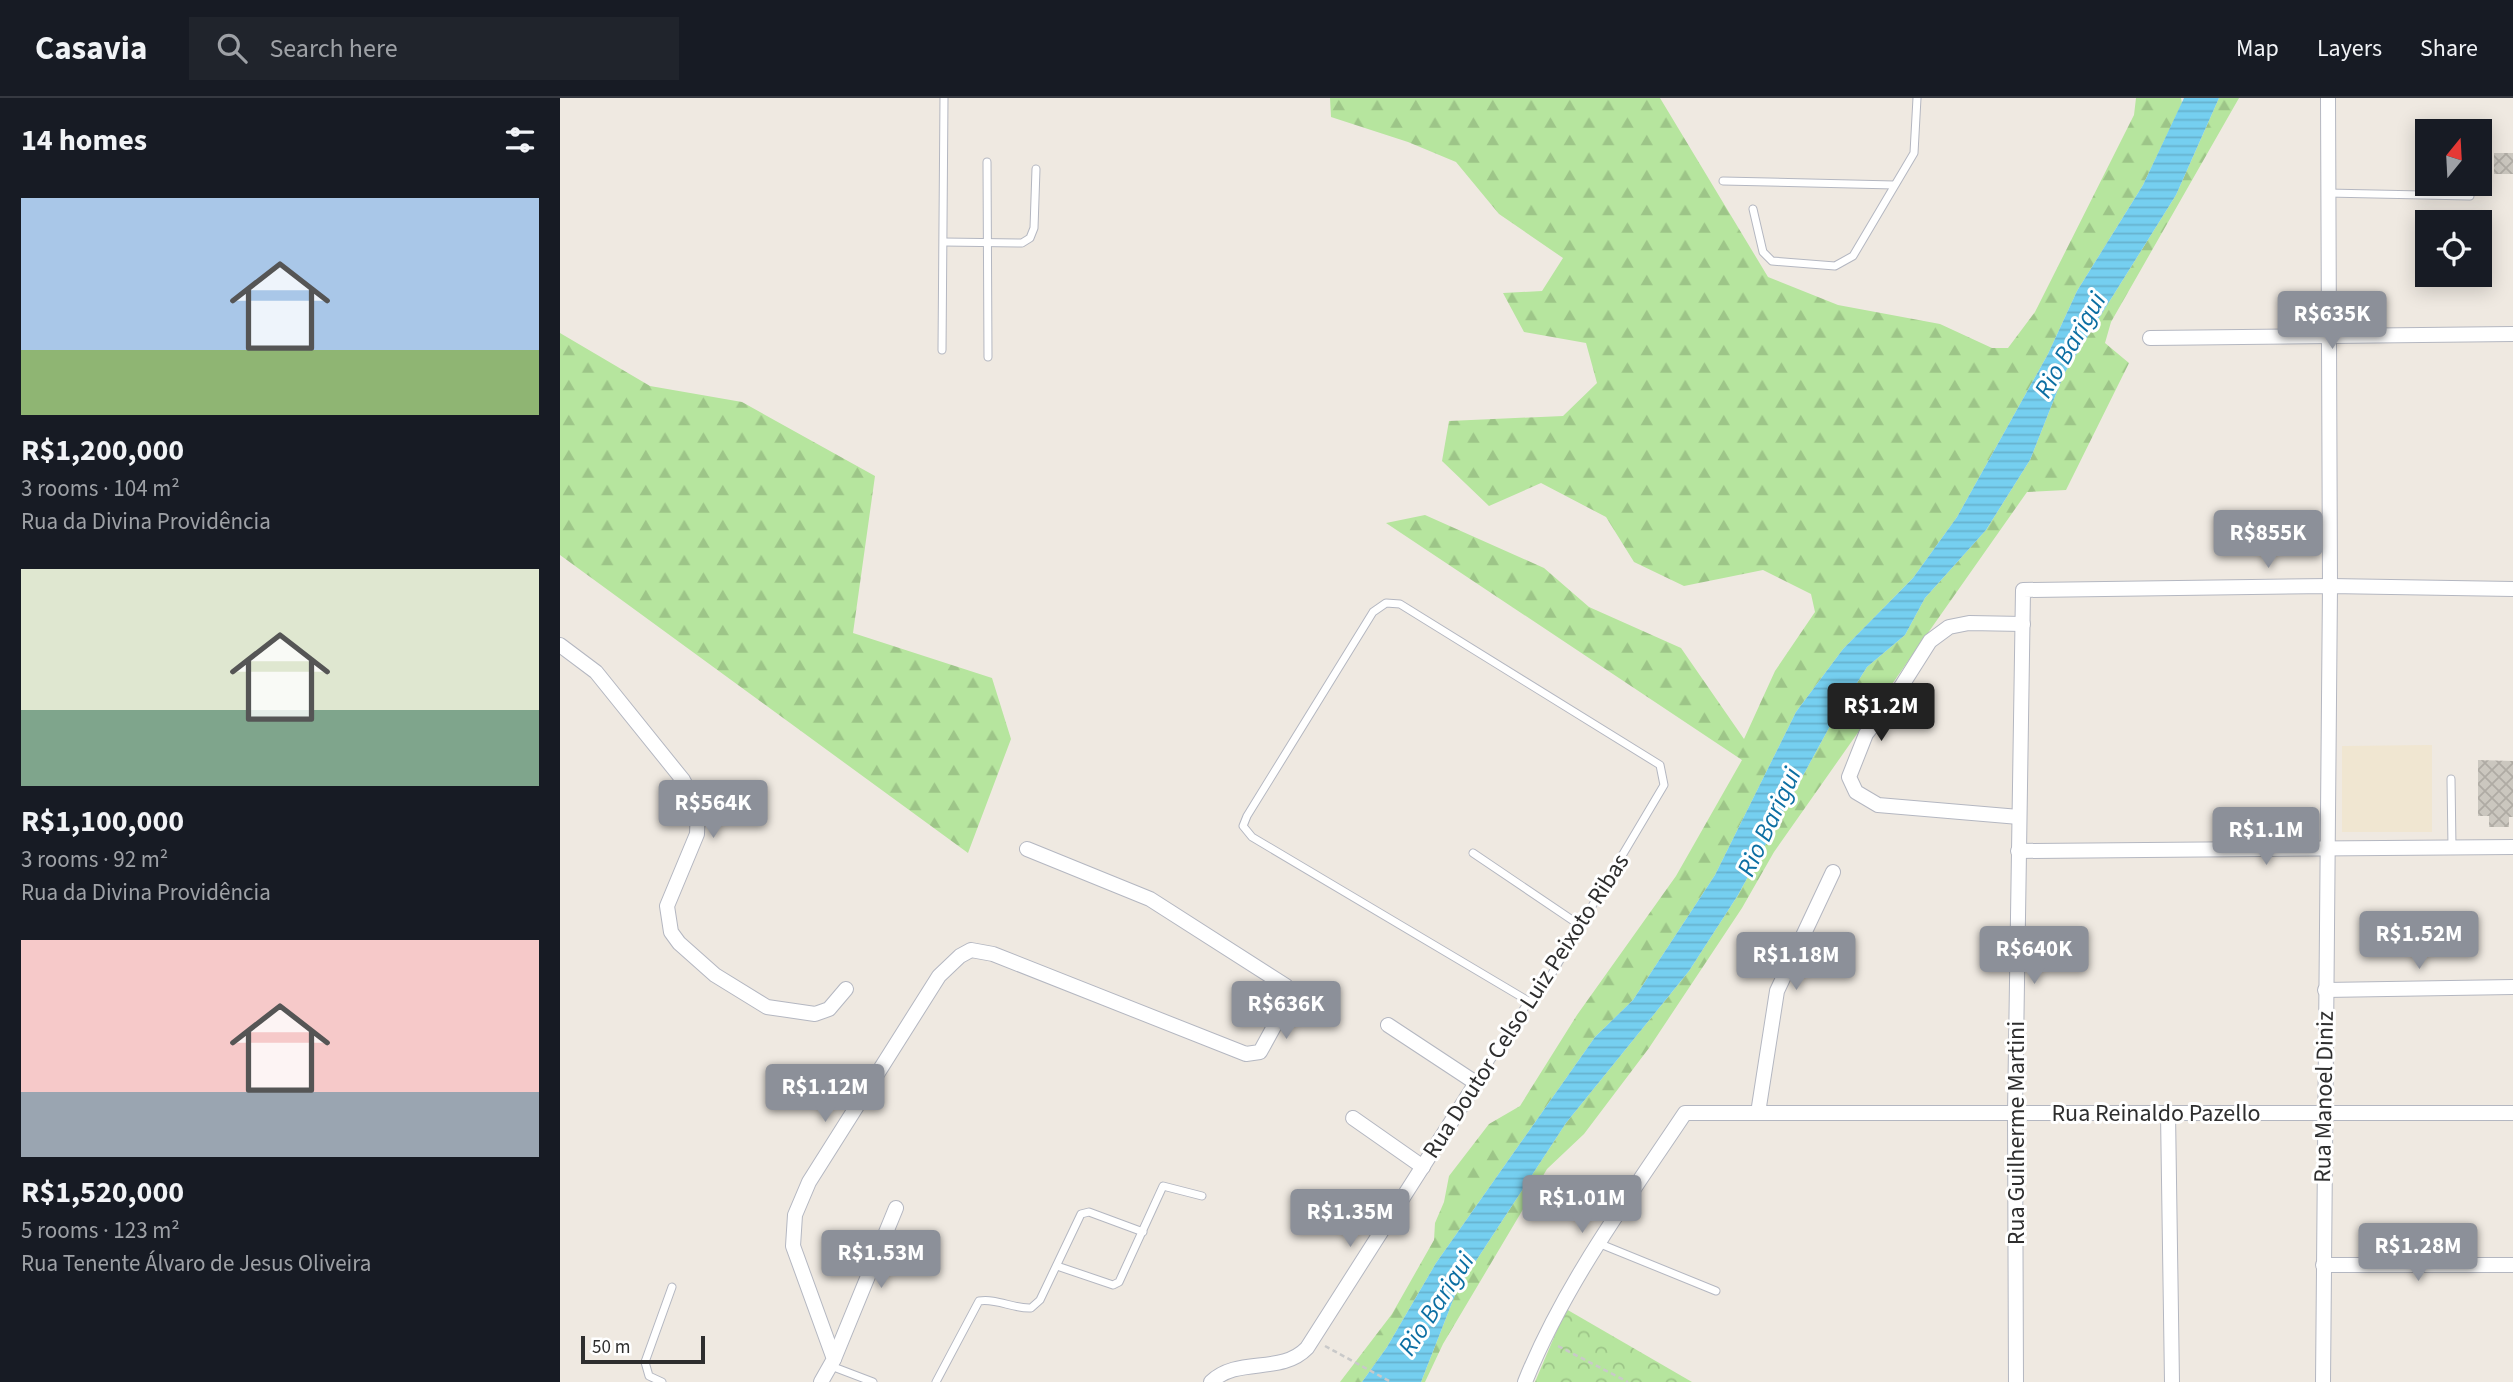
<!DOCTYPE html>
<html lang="en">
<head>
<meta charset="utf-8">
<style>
	:root { --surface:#171b24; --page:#20242c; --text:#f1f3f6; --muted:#9ea1a6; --line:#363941; --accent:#8c9099 }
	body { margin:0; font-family:"Source Sans 3",sans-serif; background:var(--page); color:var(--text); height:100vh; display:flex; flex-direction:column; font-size:26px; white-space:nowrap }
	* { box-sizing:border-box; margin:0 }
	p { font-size:23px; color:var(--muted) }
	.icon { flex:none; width:38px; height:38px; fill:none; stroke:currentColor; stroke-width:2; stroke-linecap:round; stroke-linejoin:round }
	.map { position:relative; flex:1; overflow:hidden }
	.panel { display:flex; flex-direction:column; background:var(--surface); width:560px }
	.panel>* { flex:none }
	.needle { width:46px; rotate:18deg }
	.tools { position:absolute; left:1855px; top:21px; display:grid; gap:14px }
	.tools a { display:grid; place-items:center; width:77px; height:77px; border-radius:0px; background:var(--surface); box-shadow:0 4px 18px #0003; font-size:35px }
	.scale { position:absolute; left:21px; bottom:18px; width:124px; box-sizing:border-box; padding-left:7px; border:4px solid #2e2e2e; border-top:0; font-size:19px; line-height:24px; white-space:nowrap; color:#2e2e2e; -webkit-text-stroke:5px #fff; paint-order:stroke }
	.price { position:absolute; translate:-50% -60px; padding:0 16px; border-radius:7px; background:var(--accent); color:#fff; font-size:23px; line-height:46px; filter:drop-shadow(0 2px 4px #0008) }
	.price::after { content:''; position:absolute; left:50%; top:42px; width:21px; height:16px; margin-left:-10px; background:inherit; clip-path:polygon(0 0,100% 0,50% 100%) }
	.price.current { background:#222; color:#fff }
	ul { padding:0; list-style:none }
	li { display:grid; align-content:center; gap:14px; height:371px; padding:0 21px }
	li span { display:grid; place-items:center; height:217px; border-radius:0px; color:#555 }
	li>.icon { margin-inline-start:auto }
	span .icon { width:126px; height:126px; fill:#fffc; stroke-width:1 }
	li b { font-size:30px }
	h2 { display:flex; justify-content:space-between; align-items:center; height:84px; padding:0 21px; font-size:30px }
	header { display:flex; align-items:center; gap:42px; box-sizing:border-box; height:98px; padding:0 35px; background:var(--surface); border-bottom:2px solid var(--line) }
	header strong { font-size:33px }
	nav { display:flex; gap:38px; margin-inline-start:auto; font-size:24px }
	.search { width:490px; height:63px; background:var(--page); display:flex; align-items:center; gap:18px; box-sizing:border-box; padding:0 24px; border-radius:0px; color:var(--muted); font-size:26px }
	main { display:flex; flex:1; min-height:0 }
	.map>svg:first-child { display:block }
	.education { fill:#f0e6d1 }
	.forest { fill:url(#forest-firs) }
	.park { fill:url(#park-crowns) }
	.water { fill:url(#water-rules) }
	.building { fill:url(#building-cross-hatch) }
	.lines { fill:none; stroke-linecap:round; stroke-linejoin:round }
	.lane-casing { stroke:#b4b7c1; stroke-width:9 }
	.street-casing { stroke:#b4b7c1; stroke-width:16 }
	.path { stroke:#c9c9c9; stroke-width:2.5; stroke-dasharray:5 3.5; stroke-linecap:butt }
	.lane { stroke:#fff; stroke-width:7 }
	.street { stroke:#fff; stroke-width:14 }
	.labels { text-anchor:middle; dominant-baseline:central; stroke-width:6; stroke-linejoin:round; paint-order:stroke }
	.street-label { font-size:24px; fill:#2e2e2e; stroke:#fff }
	.water-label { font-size:26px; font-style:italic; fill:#0d6fa3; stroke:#fff }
</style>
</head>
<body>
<header>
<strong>Casavia</strong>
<div class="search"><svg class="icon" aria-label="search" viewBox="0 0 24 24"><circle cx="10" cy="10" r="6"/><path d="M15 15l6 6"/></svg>Search here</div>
<nav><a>Map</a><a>Layers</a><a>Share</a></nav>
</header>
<main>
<section class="panel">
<h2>14 homes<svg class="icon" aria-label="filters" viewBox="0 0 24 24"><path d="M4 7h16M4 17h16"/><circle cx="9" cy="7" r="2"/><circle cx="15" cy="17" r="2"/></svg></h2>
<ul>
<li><span style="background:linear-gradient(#a9c7e8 70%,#8fb573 0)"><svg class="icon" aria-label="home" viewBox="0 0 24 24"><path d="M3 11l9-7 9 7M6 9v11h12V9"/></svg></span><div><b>R$1,200,000</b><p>3 rooms · 104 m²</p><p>Rua da Divina Providência</p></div></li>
<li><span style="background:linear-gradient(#dfe7d0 65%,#7fa58c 0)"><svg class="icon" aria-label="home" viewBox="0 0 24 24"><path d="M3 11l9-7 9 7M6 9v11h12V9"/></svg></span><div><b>R$1,100,000</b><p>3 rooms · 92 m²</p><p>Rua da Divina Providência</p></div></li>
<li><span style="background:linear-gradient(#f6c9c9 70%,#9aa5b1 0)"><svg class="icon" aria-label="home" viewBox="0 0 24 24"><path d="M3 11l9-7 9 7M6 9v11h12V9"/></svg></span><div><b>R$1,520,000</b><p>5 rooms · 123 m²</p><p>Rua Tenente Álvaro de Jesus Oliveira</p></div></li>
</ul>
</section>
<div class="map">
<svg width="1953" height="1284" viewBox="0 0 1953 1284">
	<defs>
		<pattern id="forest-firs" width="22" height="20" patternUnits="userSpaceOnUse" patternTransform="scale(1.75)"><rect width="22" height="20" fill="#b6e59e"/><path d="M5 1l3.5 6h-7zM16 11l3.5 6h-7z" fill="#9dc588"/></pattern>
		<pattern id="park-crowns" width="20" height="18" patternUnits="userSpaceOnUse" patternTransform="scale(1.75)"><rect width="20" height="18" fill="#b6e59e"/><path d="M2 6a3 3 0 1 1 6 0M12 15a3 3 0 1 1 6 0" fill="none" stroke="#9dc588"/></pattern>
		<pattern id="water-rules" width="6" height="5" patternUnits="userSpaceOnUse" patternTransform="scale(1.75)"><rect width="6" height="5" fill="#75cff0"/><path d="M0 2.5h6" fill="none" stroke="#66b2ce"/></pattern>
		<pattern id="building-cross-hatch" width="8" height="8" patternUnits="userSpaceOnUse" patternTransform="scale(1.75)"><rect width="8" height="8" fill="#cbc7bf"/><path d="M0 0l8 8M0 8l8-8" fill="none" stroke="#afaba4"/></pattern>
	</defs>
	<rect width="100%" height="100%" fill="#efe9e1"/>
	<polygon class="education" points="1872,647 1872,734 1782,734 1782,648"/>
	<g class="forest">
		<polygon points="770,0 1100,0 1208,179 1278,207 1380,226 1432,250 1448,250 1475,214 1574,17 1576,0 1621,0 1622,5 1583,87 1517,193 1488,256 1397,419 1353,480 1283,551 1236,614 1155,777 1073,902 1035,939 876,1165 827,1249 802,1284 780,1284 832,1216 874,1142 875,1125 884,1104 889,1078 929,1026 960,1008 1017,917 1116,778 1182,662 826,425 865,417 984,470 1029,509 1121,550 1184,641 1215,573 1255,514 1251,496 1203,472 1124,488 1074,464 1046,419 981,385 929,408 882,363 889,323 1003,318 1037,285 1026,245 964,234 943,195 982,193 1003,160 939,116 896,64 848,44 771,19"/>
		<polygon points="1659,0 1679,0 1551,224 1545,245 1569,265 1506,392 1467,394 1214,754 1182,810 1089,950 1024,1036 987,1071 883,1246 865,1284 861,1284 897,1192 1006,1025 1129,873 1178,797 1270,628 1307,569 1345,537 1365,500 1426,432 1470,362 1504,276 1616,97"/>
		<polygon points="0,235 90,288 182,304 315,378 293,535 432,580 451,641 408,755 0,457"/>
	</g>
	<polygon class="park" points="1006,1211 1132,1284 975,1284"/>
	<polygon class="water" points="1624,0 1659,0 1616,97 1504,276 1470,362 1426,432 1365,500 1345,537 1307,569 1270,628 1178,797 1129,873 1006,1025 897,1192 861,1284 802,1284 827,1249 876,1165 1035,939 1073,902 1155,777 1236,614 1283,551 1353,480 1397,419 1488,256 1517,193 1583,87"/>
	<g class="building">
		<rect x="1934" y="55" width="19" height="21"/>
		<polygon points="1918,662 1953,663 1953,719 1949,719 1949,729 1929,729 1929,718 1918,718"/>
	</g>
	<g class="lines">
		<g class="lane-casing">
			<g id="lane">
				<polyline points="427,64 428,259"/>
				<polyline points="1163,83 1334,87"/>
				<polyline points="1767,95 1910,98"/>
				<polyline points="1193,111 1203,154 1212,163 1275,168 1293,158 1354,55 1357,0"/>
				<polyline points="384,144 462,145 470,140 474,130 476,71"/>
				<polyline points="382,252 384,0"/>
				<polyline points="1891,681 1892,749"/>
				<polyline points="913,755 1021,828"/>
				<polyline points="916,985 965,909 984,889 1104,687 1100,667 840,506 826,505 813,514 687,718 683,728 692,739 970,904"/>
				<polyline points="1038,1145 1156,1193"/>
				<polyline points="497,1168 553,1187 559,1184 603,1088 642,1098"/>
				<polyline points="271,1268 313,1284"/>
				<polyline points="102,1284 89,1278 85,1264 112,1189"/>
				<path d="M376 1284 419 1203C437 1200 453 1211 471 1210L480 1202 521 1116 529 1114 583 1134"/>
			</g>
		</g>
		<g class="street-casing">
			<g id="street">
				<polyline points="1590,240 1953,236"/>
				<polyline points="0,547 36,574 123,682 138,710 137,736 107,808 111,834 119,845 155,877 207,909 255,916 269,911 286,891"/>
				<polyline points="1459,719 1318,707 1296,694 1289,679 1306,636 1332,603 1370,543 1389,529 1409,525 1463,526"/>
				<polyline points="1458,753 1953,749"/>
				<polyline points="1765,892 1953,889"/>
				<polyline points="1198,1015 1217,893 1273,774"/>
				<polyline points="1608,1015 1612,1284"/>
				<polyline points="793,1020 863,1069"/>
				<polyline points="1763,1167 1953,1167"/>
				<polyline points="274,1261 336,1110"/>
				<polyline points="261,1284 274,1261 233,1148 235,1117 249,1084 379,878 400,858 411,852 433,856 686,956 700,954 728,903 730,896 726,888 590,801 467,751"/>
				<path d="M651 1284C678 1258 721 1277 747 1250L916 985 828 927"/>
				<path d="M965 1284C1004 1187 1067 1102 1125 1015H1953"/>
				<polyline points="1456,1284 1455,1015 1463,492 1770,488 1953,491"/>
				<polyline points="1763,1284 1770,488 1768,0"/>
			</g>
		</g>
		<g class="path">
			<polyline points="765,1248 831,1284"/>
			<polyline points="998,1248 1068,1284"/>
		</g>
		<use href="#lane" class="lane"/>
		<use href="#street" class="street"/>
	</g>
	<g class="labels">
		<g class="street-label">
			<text transform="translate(966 908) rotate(-57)">Rua Doutor Celso Luiz Peixoto Ribas</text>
			<text transform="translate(1764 999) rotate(-89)">Rua Manoel Diniz</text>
			<text x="1596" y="1015">Rua Reinaldo Pazello</text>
			<text transform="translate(1456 1035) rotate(-90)">Rua Guilherme Martini</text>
		</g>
		<g class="water-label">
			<text transform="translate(1510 247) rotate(-60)">Rio Barigui</text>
			<text transform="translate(1209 724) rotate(-65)">Rio Barigui</text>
			<text transform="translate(876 1206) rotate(-57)">Rio Barigui</text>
		</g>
	</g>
</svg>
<div class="tools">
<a><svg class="needle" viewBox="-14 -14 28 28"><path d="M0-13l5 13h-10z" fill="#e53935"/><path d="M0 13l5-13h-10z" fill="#9ea1a6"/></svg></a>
<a><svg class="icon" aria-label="locate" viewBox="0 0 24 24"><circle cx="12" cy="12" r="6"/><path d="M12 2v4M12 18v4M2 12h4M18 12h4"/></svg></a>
</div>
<div class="scale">50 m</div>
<b class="price" style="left:1772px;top:253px">R$635K</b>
<b class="price" style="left:1708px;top:472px">R$855K</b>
<b class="price current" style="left:1321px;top:645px">R$1.2M</b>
<b class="price" style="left:153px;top:742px">R$564K</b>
<b class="price" style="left:1706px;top:769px">R$1.1M</b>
<b class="price" style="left:1859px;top:873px">R$1.52M</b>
<b class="price" style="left:1474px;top:888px">R$640K</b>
<b class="price" style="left:1236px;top:894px">R$1.18M</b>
<b class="price" style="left:726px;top:943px">R$636K</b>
<b class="price" style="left:265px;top:1026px">R$1.12M</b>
<b class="price" style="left:1022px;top:1137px">R$1.01M</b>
<b class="price" style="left:790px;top:1151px">R$1.35M</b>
<b class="price" style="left:1858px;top:1185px">R$1.28M</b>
<b class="price" style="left:321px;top:1192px">R$1.53M</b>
</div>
</main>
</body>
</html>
